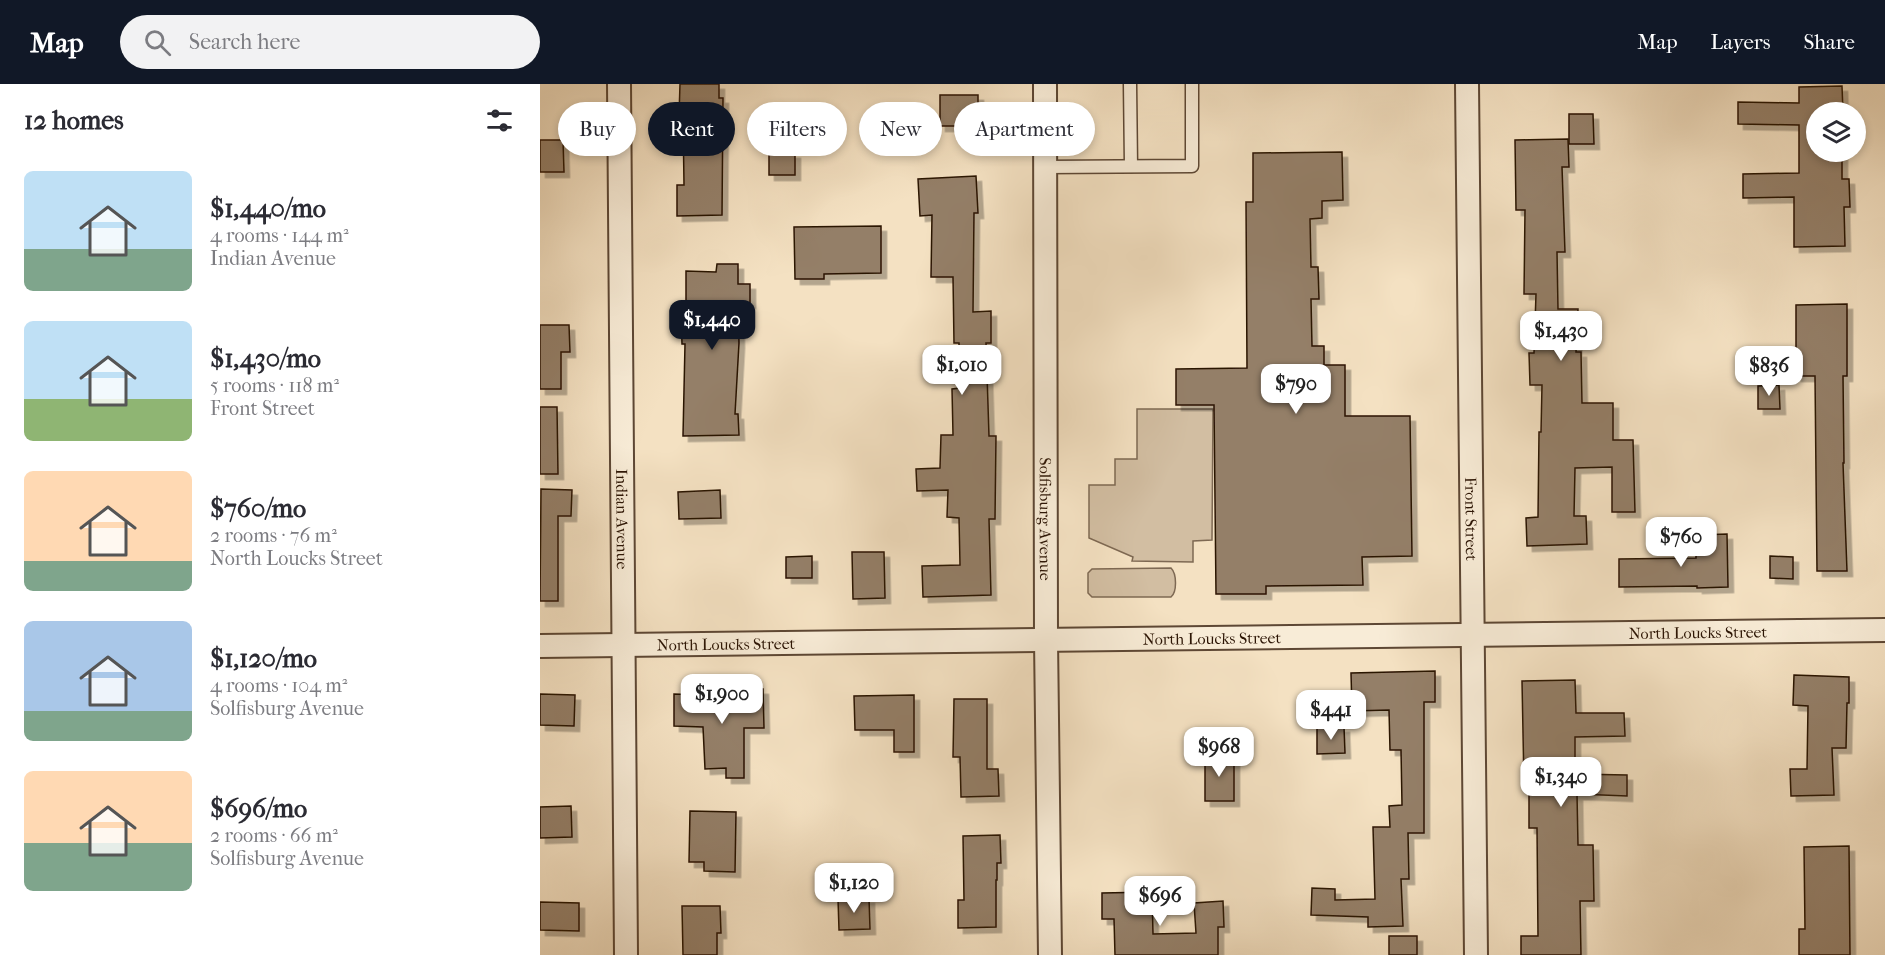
<!DOCTYPE html>
<html lang="en">
<head>
<meta charset="utf-8">
<style>
	:root { --surface:#fff; --page:#f2f2f3; --text:#2b2b33; --muted:#7c7c81; --accent:#111827 }
	body { margin:0; font-family:"IM FELL French Canon",serif; background:var(--page); color:var(--text); height:100vh; display:flex; flex-direction:column; font-size:22px; white-space:nowrap }
	* { box-sizing:border-box; margin:0 }
	p { font-size:20px; color:var(--muted) }
	.icon { flex:none; width:33px; height:33px; fill:none; stroke:currentColor; stroke-width:2; stroke-linecap:round; stroke-linejoin:round }
	.map { position:relative; flex:1; overflow:hidden }
	.sheet { display:flex; flex-direction:column; background:var(--surface); width:540px }
	.sheet>* { flex:none }
	.hud { position:absolute; left:18px; top:18px; width:570px; height:54px; display:flex; gap:12px }
	.controls { position:absolute; left:1266px; top:18px; display:grid; gap:12px }
	.controls a { display:grid; place-items:center; width:60px; height:60px; border-radius:50%; background:var(--surface); box-shadow:0 3px 9px #0003; font-size:30px }
	.price { position:absolute; translate:-50% -51px; padding:0 14px; border-radius:12px; background:#fff; color:#222; font-size:20px; line-height:39px; filter:drop-shadow(0 2px 3px #0008) }
	.price::after { content:''; position:absolute; left:50%; top:36px; width:18px; height:14px; margin-left:-9px; background:inherit; clip-path:polygon(0 0,100% 0,50% 100%) }
	.price.selected { background:var(--accent); color:#fff }
	ul { padding:0; list-style:none }
	li { display:flex; align-items:center; gap:18px; height:150px; padding:0 24px }
	li span { display:grid; place-items:center; flex:none; width:168px; height:120px; border-radius:9px; color:#555 }
	li>.icon { margin-inline-start:auto }
	span .icon { width:72px; height:72px; fill:#fffc; stroke-width:1 }
	li b { font-size:26px }
	h2 { display:flex; justify-content:space-between; align-items:center; height:72px; padding:0 24px; font-size:26px }
	.tag { padding:0 21px; border-radius:27px; background:var(--surface); box-shadow:0 3px 9px #0003; font-size:21px; line-height:54px }
	.tag.selected { background:var(--accent); color:#fff }
	header { display:flex; align-items:center; gap:36px; box-sizing:border-box; height:84px; padding:0 30px; background:var(--accent); color:#fff }
	header strong { font-size:28px }
	nav { display:flex; gap:33px; margin-inline-start:auto; font-size:21px }
	.search { width:420px; height:54px; background:var(--page); display:flex; align-items:center; gap:15px; box-sizing:border-box; padding:0 21px; border-radius:33px; color:var(--muted); font-size:22px }
	main { display:flex; flex:1; min-height:0 }
	.map>svg:first-child { display:block }
	.green { fill:#d2bea2; stroke:#7e6953; stroke-width:1.5 }
	.building { fill:#947f67; stroke:#2b1404; stroke-width:1.5; filter:url(#shadow) }
	.lines { fill:none; stroke-linecap:round; stroke-linejoin:round }
	.lane-casing { stroke:#5d4734; stroke-width:15 }
	.street-casing { stroke:#5d4734; stroke-width:26 }
	.lane { stroke:#f8ecd7; stroke-width:12 }
	.street { stroke:#f8ecd7; stroke-width:22 }
	.labels { text-anchor:middle; dominant-baseline:central; stroke-width:4.5; stroke-linejoin:round; paint-order:stroke }
	.street-label { font-size:16px; fill:#2b1404; stroke:#f8ecd7 }
</style>
</head>
<body>
<header>
<strong>Map</strong>
<div class="search"><svg class="icon" aria-label="search" viewBox="0 0 24 24"><circle cx="10" cy="10" r="6"/><path d="M15 15l6 6"/></svg>Search here</div>
<nav><a>Map</a><a>Layers</a><a>Share</a></nav>
</header>
<main>
<section class="sheet">
<h2>12 homes<svg class="icon" aria-label="filters" viewBox="0 0 24 24"><path d="M4 7h16M4 17h16"/><circle cx="9" cy="7" r="2"/><circle cx="15" cy="17" r="2"/></svg></h2>
<ul>
<li><span style="background:linear-gradient(#bfe0f5 65%,#7fa58c 0)"><svg class="icon" aria-label="home" viewBox="0 0 24 24"><path d="M3 11l9-7 9 7M6 9v11h12V9"/></svg></span><div><b>$1,440/mo</b><p>4 rooms · 144 m²</p><p>Indian Avenue</p></div></li>
<li><span style="background:linear-gradient(#bfe0f5 65%,#8fb573 0)"><svg class="icon" aria-label="home" viewBox="0 0 24 24"><path d="M3 11l9-7 9 7M6 9v11h12V9"/></svg></span><div><b>$1,430/mo</b><p>5 rooms · 118 m²</p><p>Front Street</p></div></li>
<li><span style="background:linear-gradient(#ffd9b3 75%,#7fa58c 0)"><svg class="icon" aria-label="home" viewBox="0 0 24 24"><path d="M3 11l9-7 9 7M6 9v11h12V9"/></svg></span><div><b>$760/mo</b><p>2 rooms · 76 m²</p><p>North Loucks Street</p></div></li>
<li><span style="background:linear-gradient(#a9c7e8 75%,#7fa58c 0)"><svg class="icon" aria-label="home" viewBox="0 0 24 24"><path d="M3 11l9-7 9 7M6 9v11h12V9"/></svg></span><div><b>$1,120/mo</b><p>4 rooms · 104 m²</p><p>Solfisburg Avenue</p></div></li>
<li><span style="background:linear-gradient(#ffd9b3 60%,#7fa58c 0)"><svg class="icon" aria-label="home" viewBox="0 0 24 24"><path d="M3 11l9-7 9 7M6 9v11h12V9"/></svg></span><div><b>$696/mo</b><p>2 rooms · 66 m²</p><p>Solfisburg Avenue</p></div></li>
</ul>
</section>
<div class="map">
<svg width="1345" height="871" viewBox="0 0 1345 871">
	<defs>
		<filter id="shadow"><feDropShadow dx="5.5" dy="5.5" stdDeviation="0" flood-color="#0004"/></filter>
	</defs>
	<rect width="100%" height="100%" fill="#f4e1c2"/>
	<filter id="stains"><feTurbulence type="fractalNoise" baseFrequency=".00333" numOctaves="4"/><feColorMatrix values="0 0 0 0 .2 0 0 0 0 .09 0 0 0 0 .02 0 0 0 .5 -.17"/></filter>
	<radialGradient id="worn" r=".72"><stop offset=".6" stop-color="#630" stop-opacity="0"/><stop offset="1" stop-color="#630" stop-opacity=".3"/></radialGradient>
	<g class="green">
		<polygon points="597,325 673,325 672,456 653,457 653,478 592,477 593,473 549,454 549,401 575,401 575,375 597,375"/>
		<path d="M631 484C637 490 637 508 631 513H552L548 509V489L552 485Z"/>
	</g>
	<g class="building">
		<polygon points="140,0 179,0 179,14 183,14 182,131 137,132 137,101 144,101 143,31 139,32"/>
		<polygon points="1302,2 1303,28 1276,28 1276,68 1302,68 1302,95 1309,95 1310,123 1304,123 1305,162 1254,163 1254,113 1203,114 1203,90 1259,89 1259,41 1198,40 1198,18 1259,19 1259,3"/>
		<rect x="400" y="11" width="38" height="31"/>
		<polygon points="1029,30 1053,30 1054,60 1029,60"/>
		<polygon points="1028,55 1029,83 1022,83 1025,168 1017,168 1018,225 1038,225 1036,268 1041,268 1042,319 1073,319 1073,356 1093,356 1095,428 1072,428 1072,383 1035,384 1034,432 1046,432 1047,460 987,462 986,434 998,433 999,348 1001,348 1002,301 990,301 989,269 994,269 996,210 984,210 985,126 976,126 975,56"/>
		<polygon points="0,56 23,56 24,88 0,88"/>
		<polygon points="802,68 803,116 782,117 782,134 770,135 771,183 778,183 779,215 771,215 772,262 784,262 784,281 805,281 805,332 870,332 872,472 822,473 823,501 726,502 726,510 676,510 674,321 636,321 636,285 707,284 706,118 713,118 713,69"/>
		<rect x="229" y="69" width="26" height="22"/>
		<polygon points="436,92 438,129 434,129 433,228 451,227 451,259 446,259 449,352 456,352 455,435 449,435 451,511 383,513 382,482 420,481 419,434 407,433 408,406 377,407 376,385 400,384 401,351 413,351 412,305 420,304 419,259 414,259 413,193 391,193 392,131 380,132 378,95"/>
		<polygon points="341,142 341,189 284,190 284,195 255,195 254,143"/>
		<polygon points="177,180 198,180 198,200 210,200 210,219 198,219 199,259 195,330 198,330 199,351 143,352 145,260 142,260 141,228 146,228 146,187 176,188"/>
		<polygon points="1307,220 1307,292 1303,292 1304,379 1303,379 1307,487 1277,487 1275,292 1256,292 1256,221"/>
		<polygon points="0,241 29,241 30,268 21,268 21,305 0,305"/>
		<polygon points="1239,301 1240,325 1218,325 1218,302"/>
		<polygon points="0,323 17,323 18,390 0,390"/>
		<polygon points="1,405 32,406 31,432 18,432 18,517 0,517"/>
		<polygon points="180,406 181,434 139,435 138,408"/>
		<polygon points="1187,450 1188,503 1157,504 1157,502 1079,503 1079,475 1156,474 1156,471 1159,471 1158,451"/>
		<polygon points="312,468 344,468 345,514 313,515"/>
		<polygon points="272,472 272,494 246,494 246,473"/>
		<polygon points="1230,472 1253,473 1253,495 1230,494"/>
		<polygon points="895,587 895,618 884,618 884,749 868,749 869,795 861,795 863,842 828,843 828,833 771,831 772,804 795,805 795,816 835,815 833,743 850,743 849,722 862,721 861,666 850,666 849,626 812,627 811,589"/>
		<polygon points="1254,591 1309,593 1309,619 1307,619 1306,664 1292,664 1294,711 1251,712 1250,685 1267,685 1268,622 1253,621"/>
		<polygon points="1035,596 1036,629 1084,629 1085,652 1035,653 1035,690 1087,691 1087,712 1037,710 1038,761 1053,761 1054,817 1040,817 1041,871 981,871 981,852 998,852 997,744 989,744 989,701 984,701 982,597"/>
		<polygon points="193,605 223,605 224,644 204,644 204,694 186,694 186,684 165,685 163,643 134,642 134,610 193,612"/>
		<polygon points="0,610 35,611 34,642 0,641"/>
		<polygon points="374,611 374,668 354,668 354,646 315,646 314,612"/>
		<polygon points="414,615 447,615 447,685 458,685 459,712 421,713 420,673 413,673"/>
		<polygon points="804,643 805,669 777,670 777,644"/>
		<polygon points="665,671 694,672 694,717 665,717"/>
		<polygon points="31,722 32,753 0,754 0,723"/>
		<polygon points="150,727 196,728 195,788 164,787 164,778 149,778"/>
		<polygon points="460,751 461,779 457,779 457,796 456,796 456,843 418,844 418,816 424,816 423,752"/>
		<polygon points="1309,762 1310,871 1259,871 1259,845 1265,845 1264,763"/>
		<polygon points="612,808 613,850 656,849 654,819 683,817 684,843 678,843 678,871 575,871 574,835 562,835 562,809"/>
		<polygon points="329,814 330,845 299,846 298,815"/>
		<polygon points="0,818 39,819 39,847 0,846"/>
		<polygon points="142,822 180,822 181,849 177,849 177,871 143,871"/>
		<rect x="849" y="852" width="28" height="19"/>
	</g>
	<g class="lines">
		<g class="lane-casing">
			<g id="lane">
				<polyline points="590,0 591,82"/>
				<polyline points="505,83 652,82 652,0"/>
			</g>
		</g>
		<g class="street-casing">
			<g id="street">
				<path id="s1" d="M79 0 86 871"/>
				<path id="s2" d="M505 0 506 556 510 871"/>
				<path id="s3" d="M927 0 936 871"/>
				<path id="s4" d="M0 562 1345 546"/>
			</g>
		</g>
		<use href="#lane" class="lane"/>
		<use href="#street" class="street"/>
	</g>
	<g class="labels">
		<g class="street-label">
			<text stroke="none"><textPath href="#s1" startOffset="435">Indian Avenue</textPath></text>
			<text stroke="none"><textPath href="#s3" startOffset="435">Front Street</textPath></text>
			<text stroke="none"><textPath href="#s2" startOffset="435">Solfisburg Avenue</textPath></text>
			<text stroke="none"><textPath href="#s4" startOffset="1158">North Loucks Street</textPath></text>
			<text stroke="none"><textPath href="#s4" startOffset="672">North Loucks Street</textPath></text>
			<text stroke="none"><textPath href="#s4" startOffset="186">North Loucks Street</textPath></text>
		</g>
	</g>
	<rect width="100%" height="100%" filter="url(#stains)"/>
	<rect width="100%" height="100%" fill="url(#worn)"/>
</svg>
<div class="controls">
<a><svg class="icon" aria-label="layers" viewBox="0 0 24 24"><path d="M12 4l9 5-9 5-9-5zM3 14l9 5 9-5"/></svg></a>
</div>
<b class="price selected" style="left:172px;top:267px">$1,440</b>
<b class="price" style="left:1021px;top:278px">$1,430</b>
<b class="price" style="left:422px;top:312px">$1,010</b>
<b class="price" style="left:1229px;top:313px">$836</b>
<b class="price" style="left:756px;top:331px">$790</b>
<b class="price" style="left:1141px;top:484px">$760</b>
<b class="price" style="left:182px;top:641px">$1,900</b>
<b class="price" style="left:791px;top:657px">$441</b>
<b class="price" style="left:679px;top:694px">$968</b>
<b class="price" style="left:1021px;top:724px">$1,340</b>
<b class="price" style="left:314px;top:830px">$1,120</b>
<b class="price" style="left:620px;top:843px">$696</b>
<div class="hud">
<a class="tag">Buy</a>
<a class="tag selected">Rent</a>
<a class="tag">Filters</a>
<a class="tag">New</a>
<a class="tag">Apartment</a>
</div>
</div>
</main>
</body>
</html>
